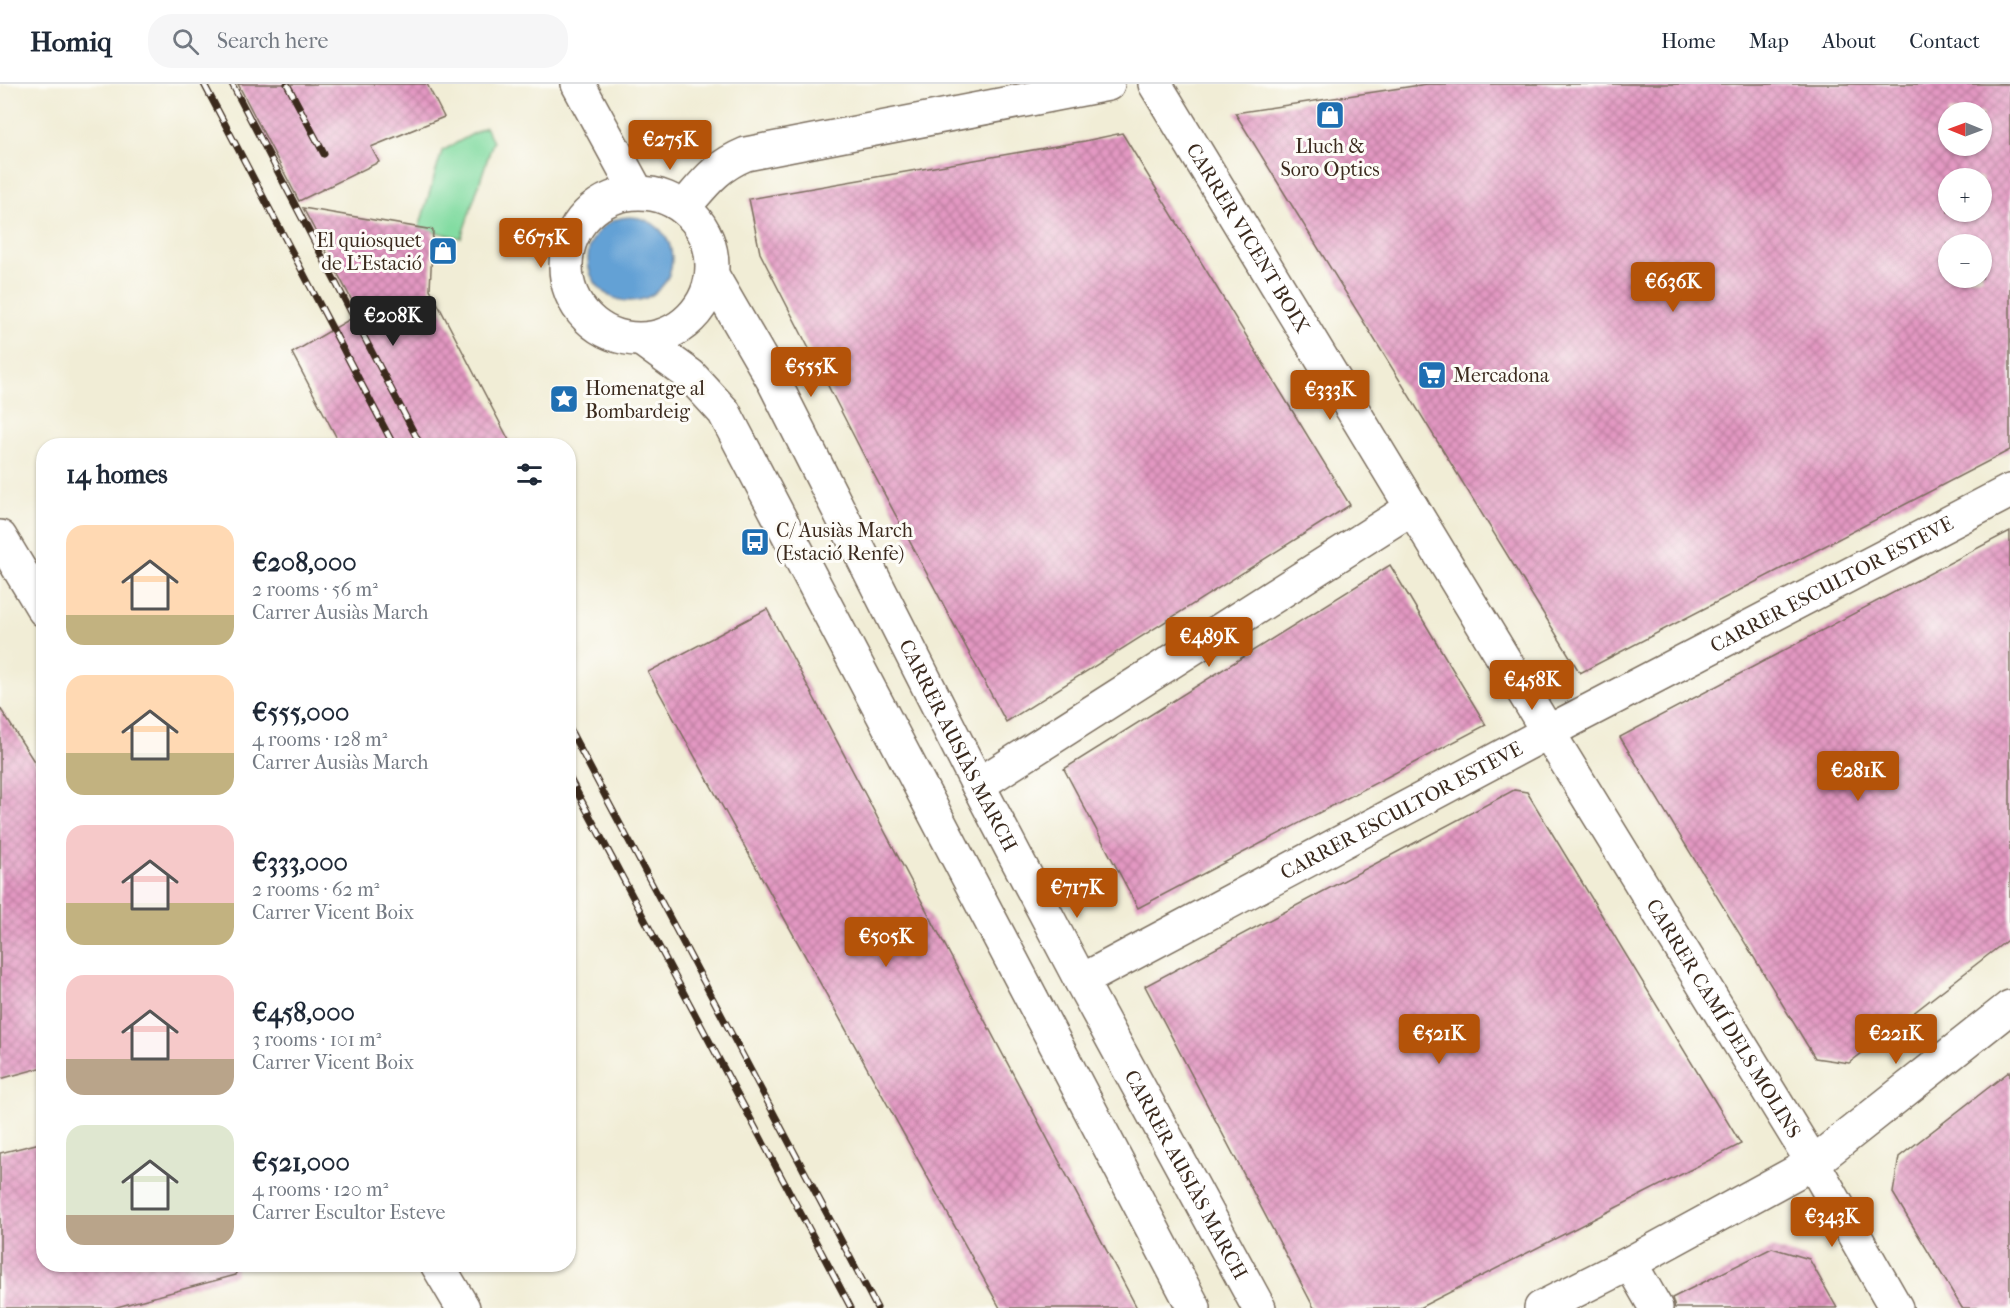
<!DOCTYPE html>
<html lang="en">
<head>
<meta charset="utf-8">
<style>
	:root { --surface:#fff; --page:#f6f6f7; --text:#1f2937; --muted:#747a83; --line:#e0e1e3; --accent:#b45309 }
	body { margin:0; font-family:"IM FELL French Canon",serif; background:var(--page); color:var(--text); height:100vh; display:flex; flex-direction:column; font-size:22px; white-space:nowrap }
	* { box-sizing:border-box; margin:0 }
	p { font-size:20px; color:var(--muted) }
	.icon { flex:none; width:33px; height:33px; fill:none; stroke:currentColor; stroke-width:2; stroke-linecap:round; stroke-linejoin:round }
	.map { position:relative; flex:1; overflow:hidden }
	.details { position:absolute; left:36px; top:354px; width:540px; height:834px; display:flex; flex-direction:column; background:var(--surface); border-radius:24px; box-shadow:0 2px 4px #0004 }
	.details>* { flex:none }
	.needle { width:39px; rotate:271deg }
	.fabs { position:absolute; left:1938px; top:18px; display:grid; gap:12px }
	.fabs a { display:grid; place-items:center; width:54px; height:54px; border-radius:50%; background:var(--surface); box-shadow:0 2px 4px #0004; font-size:30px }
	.price { position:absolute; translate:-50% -51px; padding:0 14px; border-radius:6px; background:var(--accent); color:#fff; font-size:20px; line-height:39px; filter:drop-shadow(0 2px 3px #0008) }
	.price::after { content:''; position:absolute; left:50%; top:36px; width:18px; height:14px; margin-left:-9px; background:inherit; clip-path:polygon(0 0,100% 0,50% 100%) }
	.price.current { background:#222; color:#fff }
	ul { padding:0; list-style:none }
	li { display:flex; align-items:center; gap:18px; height:150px; padding:0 30px }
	li span { display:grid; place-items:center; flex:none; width:168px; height:120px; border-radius:18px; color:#555 }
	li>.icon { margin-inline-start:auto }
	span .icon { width:72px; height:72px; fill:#fffc; stroke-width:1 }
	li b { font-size:26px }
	h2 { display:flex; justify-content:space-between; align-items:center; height:72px; padding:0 30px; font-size:26px }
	header { display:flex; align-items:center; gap:36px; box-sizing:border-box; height:84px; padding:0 30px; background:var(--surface); border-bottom:2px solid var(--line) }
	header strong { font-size:28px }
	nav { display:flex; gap:33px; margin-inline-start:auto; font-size:21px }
	.search { width:420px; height:54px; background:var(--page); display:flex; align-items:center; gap:15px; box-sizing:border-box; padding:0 21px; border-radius:24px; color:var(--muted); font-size:22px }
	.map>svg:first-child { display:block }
	.green { fill:#83dca2; stroke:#5f8360; stroke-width:1.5 }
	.water { fill:#64a1d5; stroke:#50667a; stroke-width:1.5 }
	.building { fill:url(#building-cross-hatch); fill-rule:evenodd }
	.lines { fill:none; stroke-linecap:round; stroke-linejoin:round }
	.minor-casing { stroke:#7b6e5e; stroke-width:36 }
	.tertiary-casing { stroke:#7b6e5e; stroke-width:36 }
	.minor { stroke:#fff; stroke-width:33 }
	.tertiary { stroke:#fff; stroke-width:33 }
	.rail-casing { stroke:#3b2a1e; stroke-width:7 }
	.rail { stroke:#fdfcf7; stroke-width:4.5; stroke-dasharray:14; stroke-linecap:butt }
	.labels { text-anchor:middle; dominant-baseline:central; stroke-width:6; stroke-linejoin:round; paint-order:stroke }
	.poi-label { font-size:20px; fill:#3b2a1e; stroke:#fdfcf7; text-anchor:start }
	.street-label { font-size:20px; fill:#3b2a1e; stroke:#fdfcf7 }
</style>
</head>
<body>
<header>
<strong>Homiq</strong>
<div class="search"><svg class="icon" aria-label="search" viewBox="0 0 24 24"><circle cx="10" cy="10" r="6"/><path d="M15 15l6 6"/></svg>Search here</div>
<nav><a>Home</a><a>Map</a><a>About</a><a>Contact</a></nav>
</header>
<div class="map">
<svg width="2010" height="1224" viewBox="0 0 2010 1224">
	<defs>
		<pattern id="building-cross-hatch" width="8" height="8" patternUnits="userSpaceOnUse" patternTransform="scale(1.5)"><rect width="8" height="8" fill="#e398c2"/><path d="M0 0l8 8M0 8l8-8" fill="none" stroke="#b97c9d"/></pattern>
	</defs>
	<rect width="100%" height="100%" fill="#fdfcf7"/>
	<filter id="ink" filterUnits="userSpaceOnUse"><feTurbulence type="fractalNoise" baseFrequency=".0167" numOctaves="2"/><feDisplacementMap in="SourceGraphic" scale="12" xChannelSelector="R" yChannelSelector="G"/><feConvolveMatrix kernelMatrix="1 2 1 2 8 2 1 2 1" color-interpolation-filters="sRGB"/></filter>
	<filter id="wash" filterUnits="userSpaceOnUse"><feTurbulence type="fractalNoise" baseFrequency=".008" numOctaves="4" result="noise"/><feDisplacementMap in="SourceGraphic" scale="24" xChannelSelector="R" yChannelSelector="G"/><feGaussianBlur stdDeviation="1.35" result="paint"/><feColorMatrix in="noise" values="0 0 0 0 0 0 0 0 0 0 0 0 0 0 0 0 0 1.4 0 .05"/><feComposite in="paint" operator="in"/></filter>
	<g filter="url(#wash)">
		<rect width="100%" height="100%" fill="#f1edd6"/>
		<polygon class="green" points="485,43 493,58 461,154 419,144 442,67"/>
		<circle class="water" cx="630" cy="175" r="42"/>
		<g id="blocks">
			<g class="building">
				<polygon points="238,0 427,0 444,33 371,63 379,78 299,117"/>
				<path d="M1427 0H2010V366L1580 589 1235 29ZM1948 28H1982V62H1948ZM1948 94H1982V128H1948ZM1948 160H1982V194H1948Z"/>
				<polygon points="1122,49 1350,421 1006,638 862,368 760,169 749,115 1085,57"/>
				<polygon points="303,124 433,146 430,205 512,362 341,362 292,269 359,230"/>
				<polygon points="2010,447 2010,854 1849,979 1815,974 1620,653"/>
				<polygon points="1390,481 1486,641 1138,824 1064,685"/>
				<polygon points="767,525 1137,1224 1000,1224 648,588"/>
				<polygon points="0,624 44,693 44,983 0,995"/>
				<polygon points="1514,706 1527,708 1741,1060 1419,1224 1314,1224 1145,902"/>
				<polygon points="2010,987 2010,1224 1962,1224 1893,1109 1899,1073"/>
				<polygon points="44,1058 44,1180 235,1180 236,1191 113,1224 0,1224 0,1069"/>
				<polygon points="1772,1164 1809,1175 1837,1224 1675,1224 1672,1214"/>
			</g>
		</g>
	</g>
	<g filter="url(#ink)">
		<use href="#blocks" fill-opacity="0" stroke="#7b6e5e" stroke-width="1.5"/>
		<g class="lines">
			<g class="minor-casing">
				<g id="minor">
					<path id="s1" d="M712 191 774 298 978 701 1081 897 1259 1224"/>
					<polyline points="642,256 690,291 724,328 1194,1224"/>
					<polyline points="0,453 44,526"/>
					<polyline points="978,701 1412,424"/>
					<path id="s2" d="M1081 897 1548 648 2010 407"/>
					<polyline points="1630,1179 1656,1224"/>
					<polyline points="437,1180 463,1224"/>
					<polyline points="1541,1224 1630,1179 1813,1079 2010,923"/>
				</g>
			</g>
			<g class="tertiary-casing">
				<g id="tertiary">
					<polyline points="578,0 637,108"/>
					<path id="s3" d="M1155 0 1548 648 1813 1079 1896 1224"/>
					<circle cx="639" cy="182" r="73"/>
					<path d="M684 123C705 99 715 83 746 70L1108 0"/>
				</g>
			</g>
			<use href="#minor" class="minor"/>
			<use href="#tertiary" class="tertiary"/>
			<g class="rail-casing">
				<g id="rail">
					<polyline points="204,0 394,362"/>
					<polyline points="232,0 421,362"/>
					<polyline points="287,0 324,70"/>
					<polyline points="568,642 877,1224"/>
					<polyline points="568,691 851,1224"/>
				</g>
			</g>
			<use href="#rail" class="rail"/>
		</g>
	</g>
	<defs>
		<g id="shop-square" transform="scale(1.5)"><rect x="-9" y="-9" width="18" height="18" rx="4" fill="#1f6fb2" stroke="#fdfcf7"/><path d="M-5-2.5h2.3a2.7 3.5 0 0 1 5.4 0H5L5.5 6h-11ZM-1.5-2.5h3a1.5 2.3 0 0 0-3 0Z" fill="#fff"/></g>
		<g id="supermarket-square" transform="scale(1.5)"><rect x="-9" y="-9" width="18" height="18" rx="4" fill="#1f6fb2" stroke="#fdfcf7"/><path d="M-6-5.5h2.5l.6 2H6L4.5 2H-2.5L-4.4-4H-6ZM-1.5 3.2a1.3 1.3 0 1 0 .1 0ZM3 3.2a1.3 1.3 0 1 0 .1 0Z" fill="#fff"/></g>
		<g id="sight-square" transform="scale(1.5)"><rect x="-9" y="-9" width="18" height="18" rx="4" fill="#1f6fb2" stroke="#fdfcf7"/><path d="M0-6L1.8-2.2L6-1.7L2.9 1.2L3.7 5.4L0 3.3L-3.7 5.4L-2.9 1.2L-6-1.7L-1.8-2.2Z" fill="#fff"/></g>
		<g id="bus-square" transform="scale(1.5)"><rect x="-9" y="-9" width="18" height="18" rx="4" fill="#1f6fb2" stroke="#fdfcf7"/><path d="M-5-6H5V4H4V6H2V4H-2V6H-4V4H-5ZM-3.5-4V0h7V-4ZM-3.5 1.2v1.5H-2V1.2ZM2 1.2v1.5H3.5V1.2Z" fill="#fff"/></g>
	</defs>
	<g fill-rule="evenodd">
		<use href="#shop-square" x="1330" y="31"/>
		<use href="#shop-square" x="443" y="167"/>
		<use href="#supermarket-square" x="1432" y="291"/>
		<use href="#sight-square" x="564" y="315"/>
		<use href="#bus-square" x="755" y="458"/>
	</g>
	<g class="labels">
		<g class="poi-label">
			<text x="1330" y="62" text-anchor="middle">Lluch &amp;<tspan x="1330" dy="23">Soro Optics</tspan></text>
			<text x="422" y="156" text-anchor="end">El quiosquet<tspan x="422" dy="23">de L'Estació</tspan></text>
			<text x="1453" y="291">Mercadona</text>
			<text x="585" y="304">Homenatge al<tspan x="585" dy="23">Bombardeig</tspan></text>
			<text x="776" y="446">C/ Ausiàs March<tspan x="776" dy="23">(Estació Renfe)</tspan></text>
		</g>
		<g class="street-label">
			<text stroke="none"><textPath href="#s3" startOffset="180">CARRER VICENT BOIX</textPath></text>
			<text stroke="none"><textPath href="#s2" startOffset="849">CARRER ESCULTOR ESTEVE</textPath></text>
			<text stroke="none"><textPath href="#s1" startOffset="531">CARRER AUSIÀS MARCH</textPath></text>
			<text stroke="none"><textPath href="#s2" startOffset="363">CARRER ESCULTOR ESTEVE</textPath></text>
			<text stroke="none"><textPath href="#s3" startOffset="1094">CARRER CAMÍ DELS MOLINS</textPath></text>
			<text stroke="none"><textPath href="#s1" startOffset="1017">CARRER AUSIÀS MARCH</textPath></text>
		</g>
	</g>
</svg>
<div class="fabs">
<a><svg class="needle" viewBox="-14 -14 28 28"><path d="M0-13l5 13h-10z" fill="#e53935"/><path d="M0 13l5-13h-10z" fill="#747a83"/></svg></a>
<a>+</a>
<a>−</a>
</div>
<b class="price" style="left:670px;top:87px">€275K</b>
<b class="price" style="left:541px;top:185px">€675K</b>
<b class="price" style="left:1673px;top:229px">€636K</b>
<b class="price current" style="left:393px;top:263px">€208K</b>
<b class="price" style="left:811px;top:314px">€555K</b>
<b class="price" style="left:1330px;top:337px">€333K</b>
<b class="price" style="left:1209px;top:584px">€489K</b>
<b class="price" style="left:1532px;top:627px">€458K</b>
<b class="price" style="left:1858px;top:718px">€281K</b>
<b class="price" style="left:1077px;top:835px">€717K</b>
<b class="price" style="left:886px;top:884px">€505K</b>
<b class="price" style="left:1439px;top:981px">€521K</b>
<b class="price" style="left:1896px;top:981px">€221K</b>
<b class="price" style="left:1832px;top:1164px">€343K</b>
<section class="details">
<h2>14 homes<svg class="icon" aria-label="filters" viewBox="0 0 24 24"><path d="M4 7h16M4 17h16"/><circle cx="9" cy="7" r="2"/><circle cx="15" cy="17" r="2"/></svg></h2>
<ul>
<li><span style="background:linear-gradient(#ffd9b3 75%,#c2b280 0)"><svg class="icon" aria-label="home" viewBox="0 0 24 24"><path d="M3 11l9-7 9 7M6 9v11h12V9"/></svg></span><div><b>€208,000</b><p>2 rooms · 56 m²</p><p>Carrer Ausiàs March</p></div></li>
<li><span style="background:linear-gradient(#ffd9b3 65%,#c2b280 0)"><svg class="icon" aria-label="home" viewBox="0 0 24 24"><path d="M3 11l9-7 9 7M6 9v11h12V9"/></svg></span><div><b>€555,000</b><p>4 rooms · 128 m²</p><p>Carrer Ausiàs March</p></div></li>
<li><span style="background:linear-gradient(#f6c9c9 65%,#c2b280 0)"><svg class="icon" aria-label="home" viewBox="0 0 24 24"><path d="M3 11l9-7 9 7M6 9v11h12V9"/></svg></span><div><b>€333,000</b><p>2 rooms · 62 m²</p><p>Carrer Vicent Boix</p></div></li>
<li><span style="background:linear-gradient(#f6c9c9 70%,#b9a48a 0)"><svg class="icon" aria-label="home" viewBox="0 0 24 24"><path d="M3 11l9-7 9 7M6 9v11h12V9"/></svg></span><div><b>€458,000</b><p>3 rooms · 101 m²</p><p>Carrer Vicent Boix</p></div></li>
<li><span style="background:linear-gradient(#dfe7d0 75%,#b9a48a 0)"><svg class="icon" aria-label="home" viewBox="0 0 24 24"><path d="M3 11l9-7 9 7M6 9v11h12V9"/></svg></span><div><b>€521,000</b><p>4 rooms · 120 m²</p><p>Carrer Escultor Esteve</p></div></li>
</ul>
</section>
</div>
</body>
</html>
